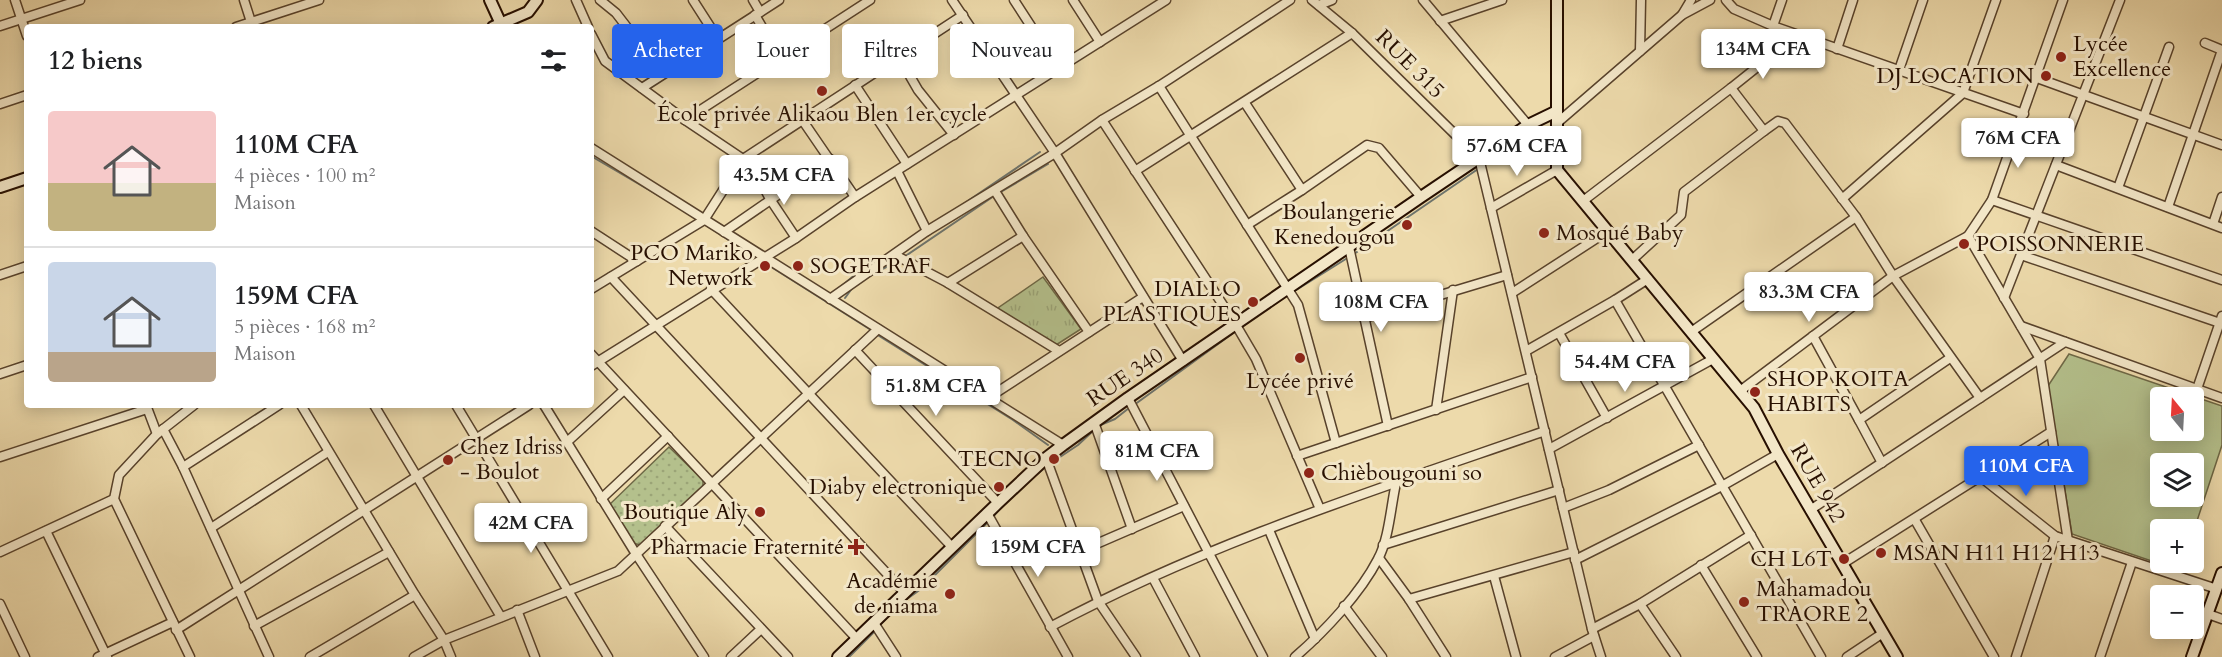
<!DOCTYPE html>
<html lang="fr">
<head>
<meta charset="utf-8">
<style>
	:root { --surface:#fff; --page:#f2f2f2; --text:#202124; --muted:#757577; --line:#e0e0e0; --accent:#2563eb }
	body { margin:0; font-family:Cardo,serif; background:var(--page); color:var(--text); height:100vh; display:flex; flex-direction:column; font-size:22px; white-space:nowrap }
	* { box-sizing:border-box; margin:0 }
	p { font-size:20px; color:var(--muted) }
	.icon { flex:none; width:33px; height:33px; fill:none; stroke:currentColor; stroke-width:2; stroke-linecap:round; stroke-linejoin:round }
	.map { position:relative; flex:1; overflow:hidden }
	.panel { position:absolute; left:24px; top:24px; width:570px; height:384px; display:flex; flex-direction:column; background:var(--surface); border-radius:6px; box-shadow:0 3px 15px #0003 }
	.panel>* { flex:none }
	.banner { position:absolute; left:612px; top:24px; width:570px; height:54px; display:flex; gap:12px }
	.needle { width:39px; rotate:342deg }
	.controls { position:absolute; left:2150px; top:387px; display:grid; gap:12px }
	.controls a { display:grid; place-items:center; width:54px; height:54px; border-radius:6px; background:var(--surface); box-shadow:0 3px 15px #0003; font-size:30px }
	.price { position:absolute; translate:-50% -51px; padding:0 14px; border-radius:6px; background:#fff; color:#222; font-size:20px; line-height:39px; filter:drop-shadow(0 2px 3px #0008) }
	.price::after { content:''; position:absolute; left:50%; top:36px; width:18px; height:14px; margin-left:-9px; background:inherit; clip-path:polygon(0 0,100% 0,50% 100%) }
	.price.current { background:var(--accent); color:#fff }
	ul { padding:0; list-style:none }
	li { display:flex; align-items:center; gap:18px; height:150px; padding:0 24px }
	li+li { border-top:2px solid var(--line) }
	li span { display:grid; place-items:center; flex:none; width:168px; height:120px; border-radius:6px; color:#555 }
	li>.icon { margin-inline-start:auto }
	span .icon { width:72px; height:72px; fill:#fffc; stroke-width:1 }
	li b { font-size:26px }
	h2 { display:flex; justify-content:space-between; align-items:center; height:72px; padding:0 24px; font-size:26px }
	.chip { padding:0 21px; border-radius:6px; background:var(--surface); box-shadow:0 3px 15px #0003; font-size:21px; line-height:54px }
	.chip.current { background:var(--accent); color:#fff }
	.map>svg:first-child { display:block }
	.grass { fill:url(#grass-dots); stroke:#6e6846; stroke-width:1.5 }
	.park { fill:url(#park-tufts); stroke:#6e6846; stroke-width:1.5 }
	.pitch { fill:#b4c08c; stroke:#6e6846; stroke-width:1.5; fill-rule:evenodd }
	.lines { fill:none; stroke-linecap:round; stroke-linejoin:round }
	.stream { stroke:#6e746c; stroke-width:2 }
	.street-casing { stroke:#58422b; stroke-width:11 }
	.secondary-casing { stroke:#270f00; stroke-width:14 }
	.street { stroke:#f3e7c8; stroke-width:8 }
	.secondary { stroke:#f3e7c8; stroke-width:10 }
	.poi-dot { fill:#8f2418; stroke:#f3e7c8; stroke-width:2 }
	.labels { text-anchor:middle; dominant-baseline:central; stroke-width:6; stroke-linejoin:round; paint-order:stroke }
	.poi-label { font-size:22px; fill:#270f00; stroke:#f3e7c8; text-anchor:end }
	.street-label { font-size:22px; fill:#270f00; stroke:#f3e7c8 }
</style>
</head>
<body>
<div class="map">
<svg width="2222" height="657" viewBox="0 0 2222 657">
	<defs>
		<pattern id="grass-dots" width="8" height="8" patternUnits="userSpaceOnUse" patternTransform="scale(1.5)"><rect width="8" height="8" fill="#b4c08c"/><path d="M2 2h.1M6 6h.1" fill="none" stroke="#9ba477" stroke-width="1.8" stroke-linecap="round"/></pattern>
		<pattern id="park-tufts" width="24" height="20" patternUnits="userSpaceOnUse" patternTransform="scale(1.5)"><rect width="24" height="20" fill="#b4c08c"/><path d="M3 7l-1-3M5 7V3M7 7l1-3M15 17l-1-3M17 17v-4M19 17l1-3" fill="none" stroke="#9ba477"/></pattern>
	</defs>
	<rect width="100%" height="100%" fill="#eddaab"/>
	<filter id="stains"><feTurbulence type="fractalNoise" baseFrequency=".00333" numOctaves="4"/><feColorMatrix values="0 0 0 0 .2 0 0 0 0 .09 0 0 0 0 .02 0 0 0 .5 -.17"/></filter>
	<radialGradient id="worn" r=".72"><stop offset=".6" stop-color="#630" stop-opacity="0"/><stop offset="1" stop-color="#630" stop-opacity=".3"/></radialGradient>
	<polygon class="grass" points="669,447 703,480 703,487 641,545 632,543 609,505"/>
	<polygon class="park" points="1043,277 1081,329 1056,345 995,310"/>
	<path class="pitch" d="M2069 354 2222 406V445L2193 533V530H2160V562L2183 563 2181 571 2072 534 2048 386ZM2160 398H2193V430H2160ZM2160 464H2193V496H2160Z"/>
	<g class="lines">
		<g class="stream">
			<polyline points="591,156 661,197"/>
			<polyline points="1482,166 1516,141"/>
			<polyline points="999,193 1048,164"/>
			<polyline points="681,209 699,221"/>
			<polyline points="956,209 1040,152"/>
			<polyline points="704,224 757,258"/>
			<polyline points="1354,254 1478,169"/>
			<polyline points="904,257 994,196"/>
			<polyline points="762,261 871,330"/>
			<polyline points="868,277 899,260"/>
			<polyline points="839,288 856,274 881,258"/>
			<polyline points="1293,292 1349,257"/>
			<polyline points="845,298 853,287"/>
			<polyline points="1268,308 1288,295"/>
			<polyline points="876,334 1013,420 1048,445"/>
			<polyline points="1134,405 1236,331"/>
			<polyline points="1098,426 1115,419 1129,408"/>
			<polyline points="1051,463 1078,445 1094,430"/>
			<polyline points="1030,480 1047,466"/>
			<polyline points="992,518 1002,506"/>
			<polyline points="880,625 900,604 921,589 988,522"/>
			<polyline points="849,657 876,630"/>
		</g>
		<g class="street-casing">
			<g id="street">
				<polyline points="15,0 27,36"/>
				<polyline points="244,0 252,25"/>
				<polyline points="576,0 588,27"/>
				<polyline points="600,0 616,13 663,74"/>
				<polyline points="693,0 718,39"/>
				<polyline points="753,0 760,12"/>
				<polyline points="952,0 1055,153 1183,361"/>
				<polyline points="1014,0 1058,68"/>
				<polyline points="1073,0 1100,42"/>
				<polyline points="1312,0 1352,33 1479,158 1592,629 1601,657"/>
				<polyline points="1423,0 1528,125"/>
				<polyline points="1726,0 1734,9 1773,26 2024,114"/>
				<polyline points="1319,5 1332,0"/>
				<polyline points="755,15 781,60"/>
				<polyline points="1682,15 1691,0"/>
				<polyline points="1440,21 1502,0"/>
				<polyline points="0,26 80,0"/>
				<polyline points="1773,26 1782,0"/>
				<polyline points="236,27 319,0"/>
				<polyline points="591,34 605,61 685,120 743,159 760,180 770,199 796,238"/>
				<polyline points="1837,49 1853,0"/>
				<polyline points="1640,51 1641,0"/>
				<polyline points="899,57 918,90 954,135"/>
				<polyline points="1899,70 1923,0"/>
				<polyline points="2037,78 2222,145"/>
				<polyline points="855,85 907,164"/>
				<polyline points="1159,86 1298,305 1336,443"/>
				<polyline points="642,88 779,0"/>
				<polyline points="1731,88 1756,68 1768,48"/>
				<polyline points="1245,103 1302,190"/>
				<polyline points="0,104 27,95"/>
				<polyline points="685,120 870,0"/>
				<polyline points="1102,120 1236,325 1256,359 1320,509"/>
				<polyline points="803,121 855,197"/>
				<polyline points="1557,123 1682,15 1710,0"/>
				<polyline points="1764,131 1778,121 1785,123 1856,217 1893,276 1980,398"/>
				<polyline points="591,148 1063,445"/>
				<polyline points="2056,165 2222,228"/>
				<polyline points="897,171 927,231"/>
				<polyline points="1135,171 1352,33"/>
				<polyline points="2118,188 2169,47"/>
				<polyline points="995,191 1023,236 1089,332"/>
				<polyline points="1842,199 1963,93 1996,0"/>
				<polyline points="1992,200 2222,280"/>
				<polyline points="1583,201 1731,88 1764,131 1684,192 1681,215 1632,260"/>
				<polyline points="2168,207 2222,50 2205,43"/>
				<polyline points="1491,208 1557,170"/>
				<polyline points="2213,224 2222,197"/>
				<polyline points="1247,225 1302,190 1367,145 1379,148 1421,197"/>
				<polyline points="591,231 637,261"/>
				<polyline points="724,232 830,159"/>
				<polyline points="1968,236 2040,359 2068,541"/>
				<polyline points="1349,247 1388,426"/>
				<polyline points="895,255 948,283 1059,351"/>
				<polyline points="2021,255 2220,323"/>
				<polyline points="0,275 27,266"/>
				<polyline points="611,277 905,593"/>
				<polyline points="948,283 1023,236"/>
				<polyline points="591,289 704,220 743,159 963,15"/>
				<polyline points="711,289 952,547"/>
				<polyline points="1512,293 1608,231"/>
				<polyline points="2004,298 2120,0"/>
				<polyline points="830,299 927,231 1055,153 1102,120 1159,86 1290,0"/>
				<polyline points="1615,300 1821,657"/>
				<polyline points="1364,318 1507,275"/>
				<polyline points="2021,326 2222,398"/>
				<polyline points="1691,332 1856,217"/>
				<polyline points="1559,333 1607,418"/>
				<polyline points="1813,336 1859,420"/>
				<polyline points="855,350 998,503"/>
				<polyline points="1526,351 1615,300 1648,279"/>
				<polyline points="591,354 857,639"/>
				<polyline points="591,366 796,238 855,197 1166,0"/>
				<polyline points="0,374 27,365"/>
				<polyline points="2197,389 2222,316"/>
				<polyline points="1740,391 1893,276 1968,236 1992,200 2063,0"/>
				<polyline points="988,398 1143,297"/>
				<polyline points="1128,398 1263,657"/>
				<polyline points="146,405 157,434"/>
				<polyline points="301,405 415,595 444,640 451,657"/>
				<polyline points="374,405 501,617"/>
				<polyline points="456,405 608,657"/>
				<polyline points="544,405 636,554 704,657"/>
				<polyline points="1436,410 1453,290"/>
				<polyline points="1094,422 1132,529"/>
				<polyline points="163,429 183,467 269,657"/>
				<polyline points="567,442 624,390"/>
				<polyline points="1549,449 1713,359"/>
				<polyline points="1297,456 1532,377"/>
				<polyline points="0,457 147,409"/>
				<polyline points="1046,458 1098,601 1136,657"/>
				<polyline points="1882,463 1859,420 1950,358"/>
				<polyline points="183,467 279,405"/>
				<polyline points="1982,478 2055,536 2217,589"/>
				<polyline points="601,499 668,436"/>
				<polyline points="1563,508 1609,490 1699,445"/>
				<polyline points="1810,510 2065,342"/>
				<polyline points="987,513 1068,657"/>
				<polyline points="1915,520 1994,657"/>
				<polyline points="665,526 788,657"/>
				<polyline points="211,528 328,452"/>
				<polyline points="1269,530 1315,639"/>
				<polyline points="46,531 107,657"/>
				<polyline points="1383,545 1559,490"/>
				<polyline points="1080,551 1184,506"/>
				<polyline points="0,552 114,499"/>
				<polyline points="1379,558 1409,599 1446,657"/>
				<polyline points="1575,560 1722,486 1778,454"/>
				<polyline points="1842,564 2051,432"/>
				<polyline points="1701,565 1757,657"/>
				<polyline points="1494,576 1516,657"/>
				<polyline points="1153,578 1195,657"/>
				<polyline points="1409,599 1574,552"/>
				<polyline points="0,604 25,657"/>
				<polyline points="1640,604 1676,657"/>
				<polyline points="1344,606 1382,657"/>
				<polyline points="517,610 535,657"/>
				<polyline points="2208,614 2222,619"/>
				<polyline points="874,623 896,657"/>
				<polyline points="254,626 389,552"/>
				<path d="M1050 627C1207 543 1378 489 1545 431"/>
				<polyline points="1592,629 1640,604 1751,535"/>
				<polyline points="176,630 529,405"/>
				<polyline points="98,657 173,622"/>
				<polyline points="190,657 114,499 119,475 157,434 194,405"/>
				<polyline points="310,657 415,595"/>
				<polyline points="414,657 444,640 618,571 878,329"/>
				<polyline points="731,657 761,629"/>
				<path d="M1295 657C1324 632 1360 594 1378 559 1389 539 1391 505 1396 483"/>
				<polyline points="1555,657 1594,636"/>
				<polyline points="1847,657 1883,633"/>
				<polyline points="2016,657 2055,536"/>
				<polyline points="2100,657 2132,562"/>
			</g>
		</g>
		<g class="secondary-casing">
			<g id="secondary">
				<polyline points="490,0 501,24"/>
				<polyline points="1557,0 1557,170 1754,408 1778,454 1897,657"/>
				<polyline points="493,27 528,12 537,0"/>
				<polyline points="0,187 27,178"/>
				<polyline points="838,657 998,503 1046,458 1063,445 1128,398 1421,197 1528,125 1557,111"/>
				<polyline points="2192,657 2222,573"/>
			</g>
		</g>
		<use href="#street" class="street"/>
		<use href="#secondary" class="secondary"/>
	</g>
	<g class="poi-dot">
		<circle cx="2061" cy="57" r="6"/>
		<circle cx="2046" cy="76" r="6"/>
		<circle cx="822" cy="91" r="6"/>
		<circle cx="1407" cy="225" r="6"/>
		<circle cx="1544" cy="233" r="6"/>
		<circle cx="1964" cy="244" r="6"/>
		<circle cx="765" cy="266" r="6"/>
		<circle cx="798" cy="266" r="6"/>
		<circle cx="1253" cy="302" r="6"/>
		<circle cx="1300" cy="358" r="6"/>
		<circle cx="1755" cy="392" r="6"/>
		<circle cx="1054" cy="459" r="6"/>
		<circle cx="448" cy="460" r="6"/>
		<circle cx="1309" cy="473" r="6"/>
		<circle cx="999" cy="487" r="6"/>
		<circle cx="760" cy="512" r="6"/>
		<path d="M853 538h6v6h6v6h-6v6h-6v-6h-6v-6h6z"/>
		<circle cx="1881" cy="553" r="6"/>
		<circle cx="1844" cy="559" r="6"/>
		<circle cx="950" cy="594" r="6"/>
		<circle cx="1744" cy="602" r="6"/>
	</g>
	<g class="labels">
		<g class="poi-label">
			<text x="2073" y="44" text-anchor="start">Lycée<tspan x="2073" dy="25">Excellence</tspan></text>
			<text x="2034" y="76">DJ LOCATION</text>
			<text x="822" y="114" text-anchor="middle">École privée Alikaou Blen 1er cycle</text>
			<text x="1395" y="212">Boulangerie<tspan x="1395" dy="25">Kenedougou</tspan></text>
			<text x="1556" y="233" text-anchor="start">Mosqué Baby</text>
			<text x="1976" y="244" text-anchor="start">POISSONNERIE</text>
			<text x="753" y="253">PCO Mariko<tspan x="753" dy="25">Network</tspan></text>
			<text x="810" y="266" text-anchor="start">SOGETRAF</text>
			<text x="1241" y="289">DIALLO<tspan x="1241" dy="25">PLASTIQUES</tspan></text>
			<text x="1767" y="379" text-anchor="start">SHOP KOITA<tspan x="1767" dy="25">HABITS</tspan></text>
			<text x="1300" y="381" text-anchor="middle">Lycée privé</text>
			<text x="460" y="447" text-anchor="start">Chez Idriss<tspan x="460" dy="25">- Boulot</tspan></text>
			<text x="1042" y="459">TECNO</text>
			<text x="1321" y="473" text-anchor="start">Chièbougouni so</text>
			<text x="987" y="487">Diaby electronique</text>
			<text x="748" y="512">Boutique Aly</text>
			<text x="844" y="547">Pharmacie Fraternité</text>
			<text x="1893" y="553" text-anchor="start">MSAN H11 H12 H13</text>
			<text x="1832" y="559">CH L6T</text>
			<text x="938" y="581">Académie<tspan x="938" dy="25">de niama</tspan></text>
			<text x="1756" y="589" text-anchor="start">Mahamadou<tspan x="1756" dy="25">TRAORE 2</tspan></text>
		</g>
		<g class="street-label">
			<text transform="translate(1410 64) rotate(45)">RUE 315</text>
			<text transform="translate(1125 377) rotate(-34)">RUE 340</text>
			<text transform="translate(1818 483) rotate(60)">RUE 942</text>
		</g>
	</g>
	<rect width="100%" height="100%" filter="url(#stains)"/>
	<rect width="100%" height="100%" fill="url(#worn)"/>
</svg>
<div class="controls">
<a><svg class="needle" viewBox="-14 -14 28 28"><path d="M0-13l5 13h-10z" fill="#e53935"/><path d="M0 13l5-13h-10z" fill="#757577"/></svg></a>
<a><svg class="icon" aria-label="layers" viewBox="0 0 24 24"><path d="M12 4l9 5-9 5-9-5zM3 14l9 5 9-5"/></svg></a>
<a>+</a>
<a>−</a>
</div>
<b class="price" style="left:1763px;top:80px">134M CFA</b>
<b class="price" style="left:2018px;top:169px">76M CFA</b>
<b class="price" style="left:1517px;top:177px">57.6M CFA</b>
<b class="price" style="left:784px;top:206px">43.5M CFA</b>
<b class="price" style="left:1809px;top:323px">83.3M CFA</b>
<b class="price" style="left:1381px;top:333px">108M CFA</b>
<b class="price" style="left:1625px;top:393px">54.4M CFA</b>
<b class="price" style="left:936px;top:417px">51.8M CFA</b>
<b class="price" style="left:1157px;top:482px">81M CFA</b>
<b class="price current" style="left:2026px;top:497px">110M CFA</b>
<b class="price" style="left:531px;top:554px">42M CFA</b>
<b class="price" style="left:1038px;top:578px">159M CFA</b>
<div class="banner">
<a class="chip current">Acheter</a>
<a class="chip">Louer</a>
<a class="chip">Filtres</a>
<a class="chip">Nouveau</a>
</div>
<section class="panel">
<h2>12 biens<svg class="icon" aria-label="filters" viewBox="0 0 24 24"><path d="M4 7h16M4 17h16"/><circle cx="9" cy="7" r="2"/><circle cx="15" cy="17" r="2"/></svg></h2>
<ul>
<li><span style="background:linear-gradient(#f6c9c9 60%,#c2b280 0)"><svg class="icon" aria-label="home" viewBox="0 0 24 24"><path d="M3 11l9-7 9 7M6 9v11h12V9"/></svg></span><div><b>110M CFA</b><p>4 pièces · 100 m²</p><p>Maison</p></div></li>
<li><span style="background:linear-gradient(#c9d6e8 75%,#b9a48a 0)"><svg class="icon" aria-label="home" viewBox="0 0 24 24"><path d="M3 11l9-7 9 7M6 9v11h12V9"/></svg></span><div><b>159M CFA</b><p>5 pièces · 168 m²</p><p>Maison</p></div></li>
</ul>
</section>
</div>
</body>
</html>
